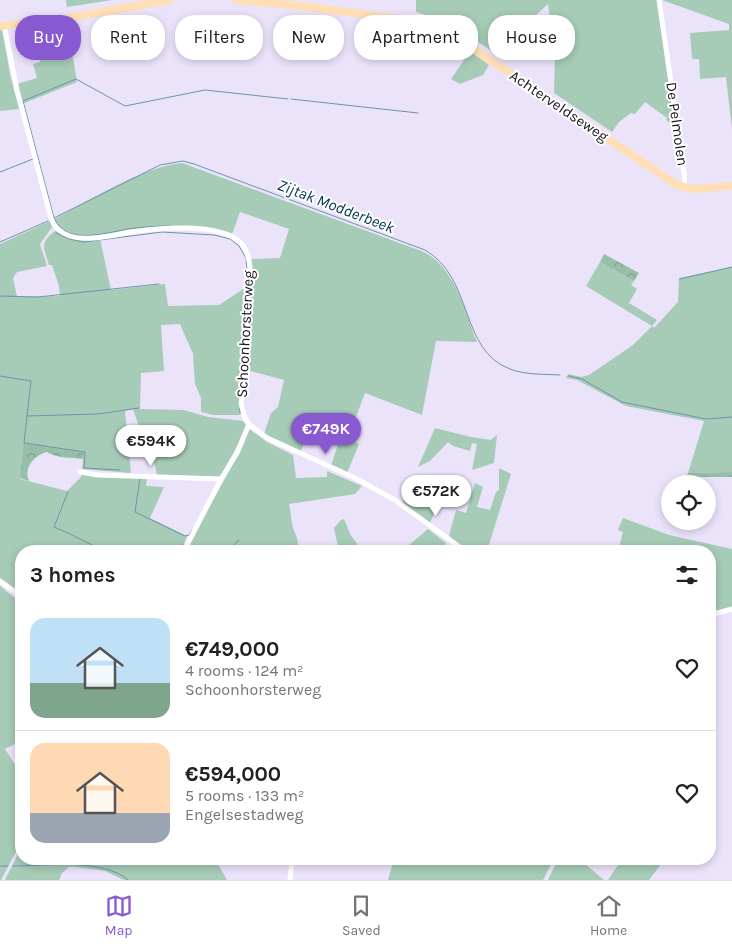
<!DOCTYPE html>
<html lang="en">
<head>
<meta charset="utf-8">
<style>
	:root { --surface:#fff; --page:#f2f2f2; --text:#202124; --muted:#757577; --line:#e0e0e0; --accent:#8959d2 }
	body { margin:0; font-family:Karla,sans-serif; background:var(--page); color:var(--text); height:100vh; display:flex; flex-direction:column; font-size:19px; white-space:nowrap }
	* { box-sizing:border-box; margin:0 }
	p { font-size:16px; color:var(--muted) }
	.icon { flex:none; width:28px; height:28px; fill:none; stroke:currentColor; stroke-width:2; stroke-linecap:round; stroke-linejoin:round }
	.map { position:relative; flex:1; overflow:hidden }
	.drawer { position:absolute; left:15px; top:545px; width:701px; height:320px; display:flex; flex-direction:column; background:var(--surface); border-radius:20px; box-shadow:0 2px 8px #0003 }
	.drawer>* { flex:none }
	.hud { position:absolute; left:15px; top:15px; width:702px; height:45px; display:flex; gap:10px }
	.tools { position:absolute; left:661px; top:475px; display:grid; gap:10px }
	.tools a { display:grid; place-items:center; width:55px; height:55px; border-radius:50%; background:var(--surface); box-shadow:0 2px 8px #0003; font-size:25px }
	.price { position:absolute; translate:-50% -42px; padding:0 11px; border-radius:18px; background:#fff; color:#222; font-size:16px; line-height:32px; filter:drop-shadow(0 1px 2px #0008) }
	.price::after { content:''; position:absolute; left:50%; top:30px; width:15px; height:11px; margin-left:-8px; background:inherit; clip-path:polygon(0 0,100% 0,50% 100%) }
	.price.on { background:var(--accent); color:#fff }
	ul { padding:0; list-style:none }
	li { display:flex; align-items:center; gap:15px; height:125px; padding:0 15px }
	li+li { border-top:1px solid var(--line) }
	li span { display:grid; place-items:center; flex:none; width:140px; height:100px; border-radius:15px; color:#555 }
	li>.icon { margin-inline-start:auto }
	span .icon { width:60px; height:60px; fill:#fffc; stroke-width:1 }
	li b { font-size:21px }
	h2 { display:flex; justify-content:space-between; align-items:center; height:60px; padding:0 15px; font-size:21px }
	.pill { padding:0 18px; border-radius:20px; background:var(--surface); box-shadow:0 2px 8px #0003; font-size:18px; line-height:45px }
	.pill.on { background:var(--accent); color:#fff }
	.dock { display:flex; justify-content:space-around; align-items:center; height:70px; border-top:1px solid var(--line); background:var(--surface); font-size:14px; color:var(--muted) }
	.dock a { display:grid; justify-items:center; gap:2px }
	.dock .on { color:var(--accent) }
	.map>svg:first-child { display:block }
	.green { fill:#a6cbb7 }
	.forest { fill:url(#forest-crowns) }
	.lines { fill:none; stroke-linecap:round; stroke-linejoin:round }
	.stream { stroke:#6e94a8; stroke-width:1 }
	.street { stroke:#fff; stroke-width:5 }
	.secondary { stroke:#fedfb6; stroke-width:8 }
	.labels { text-anchor:middle; dominant-baseline:central; stroke-width:4; stroke-linejoin:round; paint-order:stroke }
	.street-label { font-size:15px; fill:#17141c; stroke:#fff }
	.water-label { font-size:16px; font-style:italic; fill:#00364c; stroke:#fff }
</style>
</head>
<body>
<div class="map">
<svg width="732" height="880" viewBox="0 0 732 880">
	<defs>
		<pattern id="forest-crowns" width="20" height="18" patternUnits="userSpaceOnUse" patternTransform="scale(1.25)"><rect width="20" height="18" fill="#97bea9"/><path d="M2 6a3 3 0 1 1 6 0M12 15a3 3 0 1 1 6 0" fill="none" stroke="#81a291"/></pattern>
	</defs>
	<rect width="100%" height="100%" fill="#ebe3fa"/>
	<g class="green">
		<polygon points="66,0 112,0 67,7"/>
		<polygon points="416,0 658,0 675,127 666,120 667,118 645,102 635,114 631,113 619,122 612,132 554,93 555,51 548,4 495,53 446,21 416,12"/>
		<polygon points="662,0 732,0 732,129 726,77 700,79 699,59 693,59 692,58 690,33 729,30 729,24"/>
		<polygon points="67,21 77,82 22,104 17,84 37,78 33,64 40,62 38,26"/>
		<polygon points="0,29 2,29 10,74 19,109 0,111"/>
		<polygon points="470,51 489,65 483,75 460,84 451,79"/>
		<path d="M182 163 424 252C456 269 464 310 477 342L436 341 422 415 365 393 348 438 359 444 347 473 331 466 338 444 308 433 301 451 264 434 271 413 278 407 284 380 247 370 246 358 251 259 280 258 289 229 240 212 232 234 178 227 88 237 70 234 59 228 53 220C88 201 144 166 182 163Z"/>
		<path d="M50 221 52 227 40 244 47 266 17 272 13 278 17 297 60 296 59 286 52 265H49C44 248 39 243 55 231L100 239 111 290 165 284 168 306 219 305 248 286 242 412 239 415H213L201 412V398L195 384 193 354 180 324 161 325 164 371 141 373 140 409 184 410 208 417 243 421 246 425 242 437 220 477 157 475 151 448 145 444 133 409 125 411 131 473 82 469 84 452 25 445 20 479 67 491 81 477 82 473 147 478 146 486 164 487 150 518 187 536 181 551H21V597L0 581V244Z"/>
		<polygon points="600,262 634,281 631,285 637,289 629,303 657,320 652,326 654,328 678,302 679,278 732,267 732,472 688,473 704,421 626,406 577,380 566,378 568,374 581,377 589,375 633,345 652,326 586,286"/>
		<polygon points="435,428 471,437 491,440 497,435 494,463 472,470 477,444 472,443 470,451 453,446 448,442 430,461 418,467"/>
		<path d="M249 429 267 442 293 455 296 478 327 477V471L362 486 355 494 289 504C291 512 291 521 293 528 296 536 300 542 297 551H185L243 446Z"/>
		<polygon points="499,468 511,474 487,551 469,551 449,536 456,510 466,513 475,483 483,487 477,507 490,510 496,492 499,490"/>
		<polygon points="424,477 449,484 445,497 441,496 430,523 402,503 415,482"/>
		<polygon points="623,518 669,535 732,549 732,608 710,613 710,551 618,551 623,532 618,530"/>
		<polygon points="344,519 350,534 362,551 339,551 334,528 341,520"/>
		<polygon points="428,529 446,543 441,551 388,551 394,547 409,545"/>
		<polygon points="0,586 15,598 21,599 21,741 5,749 21,774 21,842 1,880 0,880"/>
		<polygon points="21,848 21,859 215,859 227,880 124,880 105,871 75,867 69,867 62,873 59,880 5,880"/>
		<polygon points="394,859 423,859 425,861 427,859 554,859 543,880 388,880"/>
		<polygon points="558,859 579,859 604,880 548,880"/>
		<polygon points="622,859 665,859 649,880 608,880"/>
	</g>
	<g class="forest">
		<polygon points="604,254 639,273 634,281 600,262"/>
		<path d="M24 444 84 452 83 459C71 457 58 459 47 452 35 455 23 467 29 481L20 478Z"/>
		<polygon points="732,472 732,477 686,477 688,473"/>
	</g>
	<g class="lines">
		<g class="stream">
			<polyline points="291,99 418,113"/>
			<polyline points="0,172 33,159"/>
			<path d="M54 218 160 165 183 161 194 164 425 250C474 278 459 350 510 369 525 375 544 374 560 375"/>
			<path d="M171 226C156 226 142 227 128 229 105 233 66 246 54 218L23 101 76 79 125 106 205 90 288 99"/>
			<polyline points="56,233 69,239 84,242 162,232 214,235 230,239 239,246 246,258 247,269"/>
			<polyline points="0,242 48,221"/>
			<polyline points="680,279 732,267"/>
			<polyline points="0,296 38,297 159,284"/>
			<polyline points="0,376 31,381 27,416 98,414 139,408"/>
			<polyline points="569,376 582,379 622,402 706,419 732,417"/>
			<polyline points="240,413 239,401 242,353"/>
			<polyline points="27,416 24,443 85,452 84,468 120,470"/>
			<polyline points="140,478 135,512 185,536 189,535 193,529"/>
			<polyline points="68,492 54,527 70,534 104,551"/>
			<polyline points="179,551 183,544"/>
			<polyline points="228,551 239,540"/>
			<polyline points="0,866 8,866"/>
			<path d="M13 866C45 866 104 858 128 880"/>
		</g>
		<g class="street">
			<polyline points="659,0 684,173 685,188"/>
			<path d="M4 25 17 90 51 218C54 227 61 233 70 236 88 242 112 235 131 232 158 228 218 222 240 242 246 248 249 258 250 266L241 404 245 418 249 424 267 438 355 478 395 500 465 551"/>
			<polyline points="80,472 98,475 221,479"/>
			<polyline points="184,551 221,479 237,453 249,424"/>
			<polyline points="0,581 21,596"/>
			<polyline points="710,615 732,609"/>
			<polyline points="290,880 292,859"/>
		</g>
		<g class="secondary">
			<polyline points="236,0 301,6 378,16 430,24 451,34 677,185 692,189 732,186"/>
			<polyline points="0,26 62,19 170,0"/>
		</g>
	</g>
	<g class="labels">
		<g class="street-label">
			<text transform="translate(559 106) rotate(34)">Achterveldseweg</text>
			<text transform="translate(677 124) rotate(82)">De Pelmolen</text>
			<text transform="translate(245 334) rotate(-87)">Schoonhorsterweg</text>
		</g>
		<g class="water-label">
			<text transform="translate(336 206) rotate(21)">Zijtak Modderbeek</text>
		</g>
	</g>
</svg>
<div class="tools">
<a><svg class="icon" aria-label="locate" viewBox="0 0 24 24"><circle cx="12" cy="12" r="6"/><path d="M12 2v4M12 18v4M2 12h4M18 12h4"/></svg></a>
</div>
<b class="price on" style="left:326px;top:455px">€749K</b>
<b class="price" style="left:151px;top:467px">€594K</b>
<b class="price" style="left:436px;top:517px">€572K</b>
<div class="hud">
<a class="pill on">Buy</a>
<a class="pill">Rent</a>
<a class="pill">Filters</a>
<a class="pill">New</a>
<a class="pill">Apartment</a>
<a class="pill">House</a>
</div>
<section class="drawer">
<h2>3 homes<svg class="icon" aria-label="filters" viewBox="0 0 24 24"><path d="M4 7h16M4 17h16"/><circle cx="9" cy="7" r="2"/><circle cx="15" cy="17" r="2"/></svg></h2>
<ul>
<li><span style="background:linear-gradient(#bfe0f5 65%,#7fa58c 0)"><svg class="icon" aria-label="home" viewBox="0 0 24 24"><path d="M3 11l9-7 9 7M6 9v11h12V9"/></svg></span><div><b>€749,000</b><p>4 rooms · 124 m²</p><p>Schoonhorsterweg</p></div><svg class="icon" aria-label="heart" viewBox="0 0 24 24"><path d="M12 20l-8-8c-3-5 5-10 8-4 3-6 11-1 8 4z"/></svg></li>
<li><span style="background:linear-gradient(#ffd9b3 70%,#9aa5b1 0)"><svg class="icon" aria-label="home" viewBox="0 0 24 24"><path d="M3 11l9-7 9 7M6 9v11h12V9"/></svg></span><div><b>€594,000</b><p>5 rooms · 133 m²</p><p>Engelsestadweg</p></div><svg class="icon" aria-label="heart" viewBox="0 0 24 24"><path d="M12 20l-8-8c-3-5 5-10 8-4 3-6 11-1 8 4z"/></svg></li>
</ul>
</section>
</div>
<nav class="dock">
<a class="on"><svg class="icon" aria-label="map" viewBox="0 0 24 24"><path d="M3 6l6-2 6 2 6-2v14l-6 2-6-2-6 2zM9 4v14M15 6v14"/></svg>Map</a>
<a><svg class="icon" aria-label="saved" viewBox="0 0 24 24"><path d="M7 4h10v16l-5-4-5 4z"/></svg>Saved</a>
<a><svg class="icon" aria-label="home" viewBox="0 0 24 24"><path d="M3 11l9-7 9 7M6 9v11h12V9"/></svg>Home</a>
</nav>
</body>
</html>
